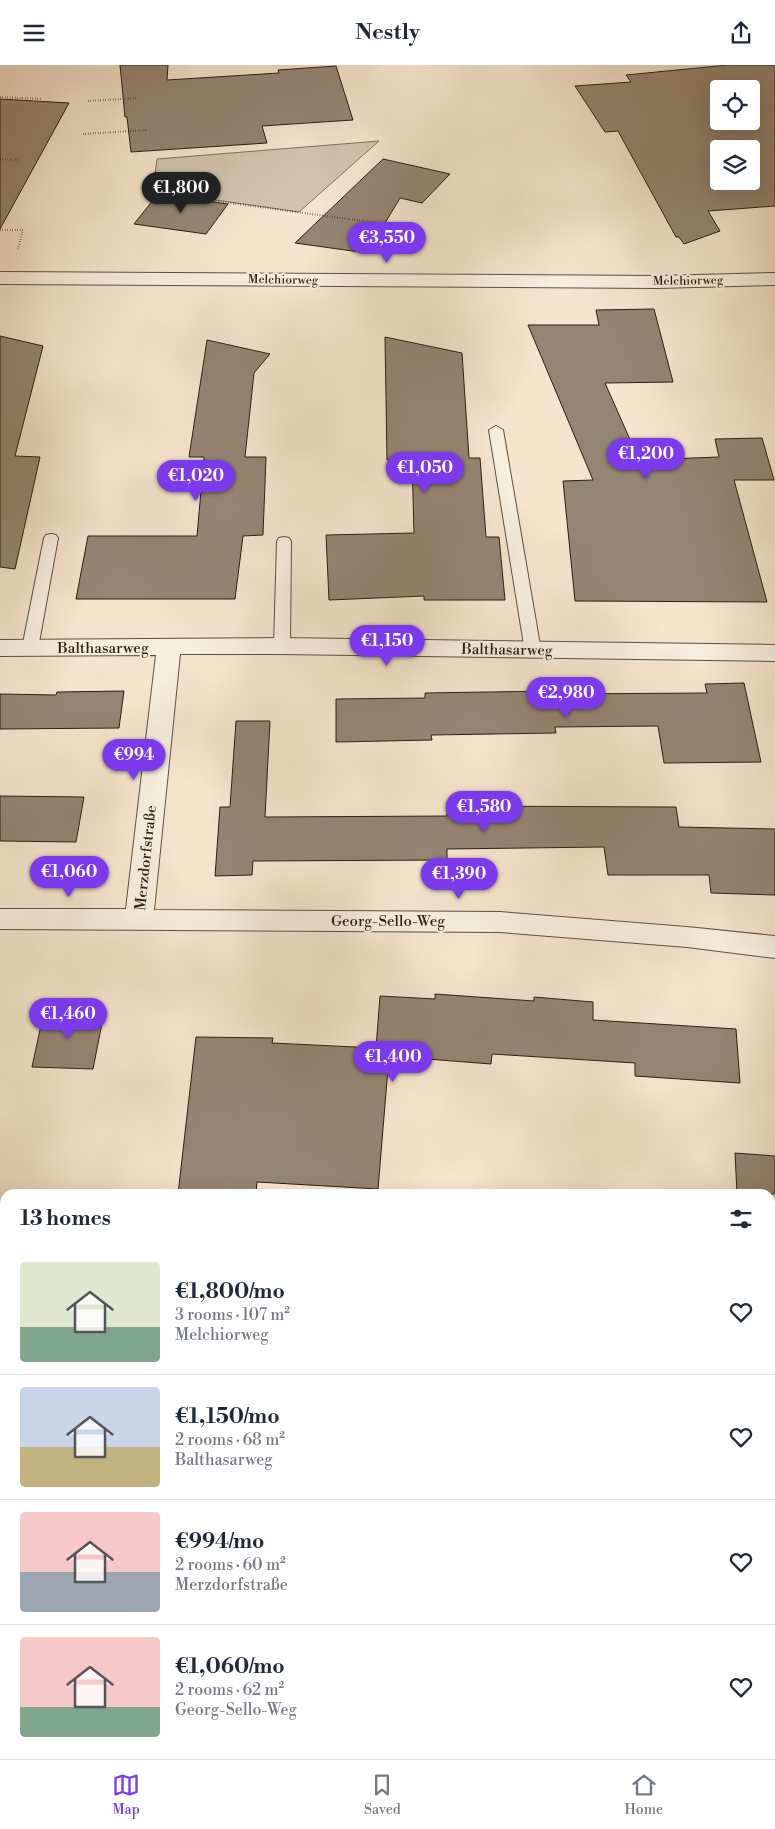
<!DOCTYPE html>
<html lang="en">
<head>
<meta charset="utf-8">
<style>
	:root { --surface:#fff; --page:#f2f2f3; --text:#1f2937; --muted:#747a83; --line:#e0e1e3; --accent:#7c3aed }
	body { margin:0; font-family:"Libre Bodoni",serif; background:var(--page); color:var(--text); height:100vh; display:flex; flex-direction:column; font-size:19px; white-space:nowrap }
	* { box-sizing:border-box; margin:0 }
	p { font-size:16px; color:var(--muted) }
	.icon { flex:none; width:28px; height:28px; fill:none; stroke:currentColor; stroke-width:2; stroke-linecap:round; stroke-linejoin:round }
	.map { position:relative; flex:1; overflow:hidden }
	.side { position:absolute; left:0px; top:1124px; width:775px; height:571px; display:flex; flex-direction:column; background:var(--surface); border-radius:15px 15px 0 0; box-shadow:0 5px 20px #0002 }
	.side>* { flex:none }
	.tools { position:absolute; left:710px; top:15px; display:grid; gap:10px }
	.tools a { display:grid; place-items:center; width:50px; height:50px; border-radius:5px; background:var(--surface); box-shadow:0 5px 20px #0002; font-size:25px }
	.price { position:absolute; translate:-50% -42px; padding:0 11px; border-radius:18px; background:var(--accent); color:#fff; font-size:16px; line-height:32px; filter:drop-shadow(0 1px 2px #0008) }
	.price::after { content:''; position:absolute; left:50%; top:30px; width:15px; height:11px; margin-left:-8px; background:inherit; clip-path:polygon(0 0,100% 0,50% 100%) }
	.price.on { background:#222; color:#fff }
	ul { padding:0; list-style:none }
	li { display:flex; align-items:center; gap:15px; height:125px; padding:0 20px }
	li+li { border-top:1px solid var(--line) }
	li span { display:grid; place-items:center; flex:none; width:140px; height:100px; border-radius:5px; color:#555 }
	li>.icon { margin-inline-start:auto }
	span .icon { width:60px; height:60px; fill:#fffc; stroke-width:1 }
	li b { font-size:21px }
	h2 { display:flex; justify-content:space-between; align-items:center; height:60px; padding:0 20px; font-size:21px }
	header { display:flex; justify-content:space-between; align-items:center; height:65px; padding:0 20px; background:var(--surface); font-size:22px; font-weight:700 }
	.dock { display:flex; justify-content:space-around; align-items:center; height:70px; border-top:1px solid var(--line); background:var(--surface); font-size:14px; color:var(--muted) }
	.dock a { display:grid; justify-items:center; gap:2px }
	.dock .on { color:var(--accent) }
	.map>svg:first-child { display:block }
	.green { fill:#d3c3ad; stroke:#80705f }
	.building { fill:#958573; stroke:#2c1e11; fill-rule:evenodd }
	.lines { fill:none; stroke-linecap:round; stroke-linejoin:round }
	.lane-casing { stroke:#5e5040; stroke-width:2 }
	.street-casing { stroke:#5e5040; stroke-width:2 }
	.path { stroke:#2c1e11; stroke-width:2; stroke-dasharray:0.5 2; stroke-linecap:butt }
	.lane { fill:#f8eede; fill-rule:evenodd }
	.street { fill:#f8eede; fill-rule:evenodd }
	.labels { text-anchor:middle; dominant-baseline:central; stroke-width:4; stroke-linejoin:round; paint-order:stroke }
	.far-street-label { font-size:12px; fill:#2c1e11; stroke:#f8eede }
	.street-label { font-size:15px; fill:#2c1e11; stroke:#f8eede }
</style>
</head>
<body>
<header><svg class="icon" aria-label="menu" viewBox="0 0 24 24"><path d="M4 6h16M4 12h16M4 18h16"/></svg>Nestly<svg class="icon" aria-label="share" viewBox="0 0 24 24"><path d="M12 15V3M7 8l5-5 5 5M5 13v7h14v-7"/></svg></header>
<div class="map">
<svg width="775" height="1694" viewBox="0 0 775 1694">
	<rect width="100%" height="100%" fill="#f5e5cd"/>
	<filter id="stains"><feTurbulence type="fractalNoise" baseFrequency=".004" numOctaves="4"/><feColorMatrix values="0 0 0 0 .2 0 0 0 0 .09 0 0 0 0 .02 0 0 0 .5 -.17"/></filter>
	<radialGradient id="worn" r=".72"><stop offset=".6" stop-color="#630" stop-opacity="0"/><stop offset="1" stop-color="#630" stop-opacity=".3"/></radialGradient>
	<polygon class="green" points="379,76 299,147 153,126 157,94"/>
	<g class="building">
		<polygon points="120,0 168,0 167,15 279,8 278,5 336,1 353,55 262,61 267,78 131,87 127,52 125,52"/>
		<path d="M728 0H775V141L708 146 720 166 684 179 679 172H676L618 66 605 67 575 21 631 17 626 10ZM719 24H751V56H719ZM719 84H751V116H719Z"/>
		<polygon points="0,34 69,38 0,164"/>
		<polygon points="383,94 450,109 422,138 400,133 367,188 295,178"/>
		<polygon points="158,129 228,139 206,169 134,159"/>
		<polygon points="654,244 673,317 605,318 639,395 719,392 715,374 762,373 774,415 734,415 767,537 575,536 563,416 593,415 528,260 599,260 596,245"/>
		<polygon points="0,271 43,281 15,391 40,392 15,504 0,502"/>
		<polygon points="385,272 462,288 469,393 480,393 486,472 499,472 505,535 424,535 424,531 329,535 326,470 414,468 412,394 387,395"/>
		<polygon points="207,275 270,289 254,308 245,392 266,392 263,470 243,471 235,534 76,534 88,471 197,471 204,392 189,392"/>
		<polygon points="744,618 761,697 664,698 658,661 555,662 556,668 431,670 432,675 336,677 336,634 425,633 425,628 551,626 551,629 707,628 705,619"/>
		<polygon points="124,626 119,663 0,664 0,629 56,630 57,627"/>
		<polygon points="236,656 270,656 265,752 447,751 447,741 676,742 679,762 775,764 775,830 711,828 709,810 608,810 604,782 447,784 447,795 253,796 252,810 215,811 220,742 230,742"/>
		<polygon points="0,731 84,732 76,777 0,776"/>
		<polygon points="435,929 534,936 534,932 593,937 593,955 736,964 740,1018 635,1011 635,998 492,989 491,999 389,991 378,1124 257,1117 256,1129 178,1129 196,972 273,973 272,978 376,983 380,931 435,934"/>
		<polygon points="44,946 104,948 93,1004 32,1002"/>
		<polygon points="735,1088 775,1091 775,1129 737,1129"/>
	</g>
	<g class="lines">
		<g class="lane-casing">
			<g id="lane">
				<polygon points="496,361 503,365 541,586 538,589 528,589 525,586 489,365"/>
				<polygon points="51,469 56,470 58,473 38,583 35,586 25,586 22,583 44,473 46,470"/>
				<polygon points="284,472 289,473 291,476 290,581 287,584 277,584 274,581 277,476 279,473"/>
			</g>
		</g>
		<g class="street-casing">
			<g id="street">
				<polygon points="0,207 657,211 775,208 775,220 657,223 0,219"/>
				<polygon points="282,573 775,580 775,596 282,589 180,589 154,845 500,847 687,862 775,871 775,893 687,882 500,867 0,864 0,844 126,844 156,590 0,591 0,575"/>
				<polygon points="0,1487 5,1488 5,1524 0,1523"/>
				<polygon points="529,1690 575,1690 577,1694 531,1694"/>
			</g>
		</g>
		<g class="path">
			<polyline points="0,32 42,34"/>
			<polyline points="88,36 138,33"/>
			<polyline points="83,69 147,65"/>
			<polyline points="0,94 20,95"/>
			<polyline points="186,132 385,159 386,188"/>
			<polyline points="0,165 23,165 18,184"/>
		</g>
		<use href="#lane" class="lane"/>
		<use href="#street" class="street"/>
	</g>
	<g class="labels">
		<g class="far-street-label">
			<text transform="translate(283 215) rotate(1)">Melchiorweg</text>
			<text transform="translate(688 216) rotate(-1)">Melchiorweg</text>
		</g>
		<g class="street-label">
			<text x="103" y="583">Balthasarweg</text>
			<text transform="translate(507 585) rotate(1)">Balthasarweg</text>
			<text transform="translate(146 793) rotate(-84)">Merzdorfstraße</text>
			<text x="388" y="856">Georg-Sello-Weg</text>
		</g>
	</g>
	<rect width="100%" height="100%" filter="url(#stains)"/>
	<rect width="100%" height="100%" fill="url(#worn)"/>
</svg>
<div class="tools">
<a><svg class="icon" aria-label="locate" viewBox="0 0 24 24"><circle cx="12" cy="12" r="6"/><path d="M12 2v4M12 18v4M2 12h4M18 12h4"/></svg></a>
<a><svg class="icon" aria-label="layers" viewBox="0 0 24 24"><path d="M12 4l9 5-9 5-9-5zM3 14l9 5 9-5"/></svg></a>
</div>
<b class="price on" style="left:181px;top:149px">€1,800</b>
<b class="price" style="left:387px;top:199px">€3,550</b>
<b class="price" style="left:646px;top:415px">€1,200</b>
<b class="price" style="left:425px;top:429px">€1,050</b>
<b class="price" style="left:196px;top:437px">€1,020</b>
<b class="price" style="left:387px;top:602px">€1,150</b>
<b class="price" style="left:566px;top:654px">€2,980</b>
<b class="price" style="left:134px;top:716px">€994</b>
<b class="price" style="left:484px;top:768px">€1,580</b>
<b class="price" style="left:69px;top:833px">€1,060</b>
<b class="price" style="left:459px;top:835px">€1,390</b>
<b class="price" style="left:68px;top:975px">€1,460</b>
<b class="price" style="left:393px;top:1018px">€1,400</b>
<section class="side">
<h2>13 homes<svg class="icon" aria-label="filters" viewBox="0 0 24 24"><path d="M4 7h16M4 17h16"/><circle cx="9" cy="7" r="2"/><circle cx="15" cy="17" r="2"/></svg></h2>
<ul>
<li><span style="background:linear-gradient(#dfe7d0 65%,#7fa58c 0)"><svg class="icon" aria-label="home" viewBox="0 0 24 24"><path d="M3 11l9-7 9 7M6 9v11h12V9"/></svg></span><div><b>€1,800/mo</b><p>3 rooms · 107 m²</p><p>Melchiorweg</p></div><svg class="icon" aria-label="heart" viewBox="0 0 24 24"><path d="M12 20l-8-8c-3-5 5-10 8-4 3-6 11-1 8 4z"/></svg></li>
<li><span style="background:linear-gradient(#c9d6e8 60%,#c2b280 0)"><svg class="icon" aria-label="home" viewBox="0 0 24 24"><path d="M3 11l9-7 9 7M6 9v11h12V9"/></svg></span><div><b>€1,150/mo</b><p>2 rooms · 68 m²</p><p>Balthasarweg</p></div><svg class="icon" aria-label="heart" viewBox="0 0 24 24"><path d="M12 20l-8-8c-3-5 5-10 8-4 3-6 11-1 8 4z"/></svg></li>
<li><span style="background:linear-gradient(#f6c9c9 60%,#9aa5b1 0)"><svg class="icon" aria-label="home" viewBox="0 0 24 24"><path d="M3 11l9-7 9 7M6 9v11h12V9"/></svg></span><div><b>€994/mo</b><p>2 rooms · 60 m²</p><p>Merzdorfstraße</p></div><svg class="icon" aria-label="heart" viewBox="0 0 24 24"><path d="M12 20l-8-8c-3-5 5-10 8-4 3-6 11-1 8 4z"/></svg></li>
<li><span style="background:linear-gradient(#f6c9c9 70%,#7fa58c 0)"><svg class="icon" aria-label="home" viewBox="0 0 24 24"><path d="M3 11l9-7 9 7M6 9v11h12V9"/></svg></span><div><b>€1,060/mo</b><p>2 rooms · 62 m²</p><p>Georg-Sello-Weg</p></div><svg class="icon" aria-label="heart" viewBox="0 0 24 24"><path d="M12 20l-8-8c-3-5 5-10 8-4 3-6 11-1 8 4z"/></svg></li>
</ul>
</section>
</div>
<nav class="dock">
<a class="on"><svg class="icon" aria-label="map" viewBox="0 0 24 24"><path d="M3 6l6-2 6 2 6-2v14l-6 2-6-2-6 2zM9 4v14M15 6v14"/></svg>Map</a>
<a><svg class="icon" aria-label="saved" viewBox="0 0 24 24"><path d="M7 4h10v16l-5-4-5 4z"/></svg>Saved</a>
<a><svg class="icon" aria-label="home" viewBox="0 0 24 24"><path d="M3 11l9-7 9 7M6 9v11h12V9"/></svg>Home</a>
</nav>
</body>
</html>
